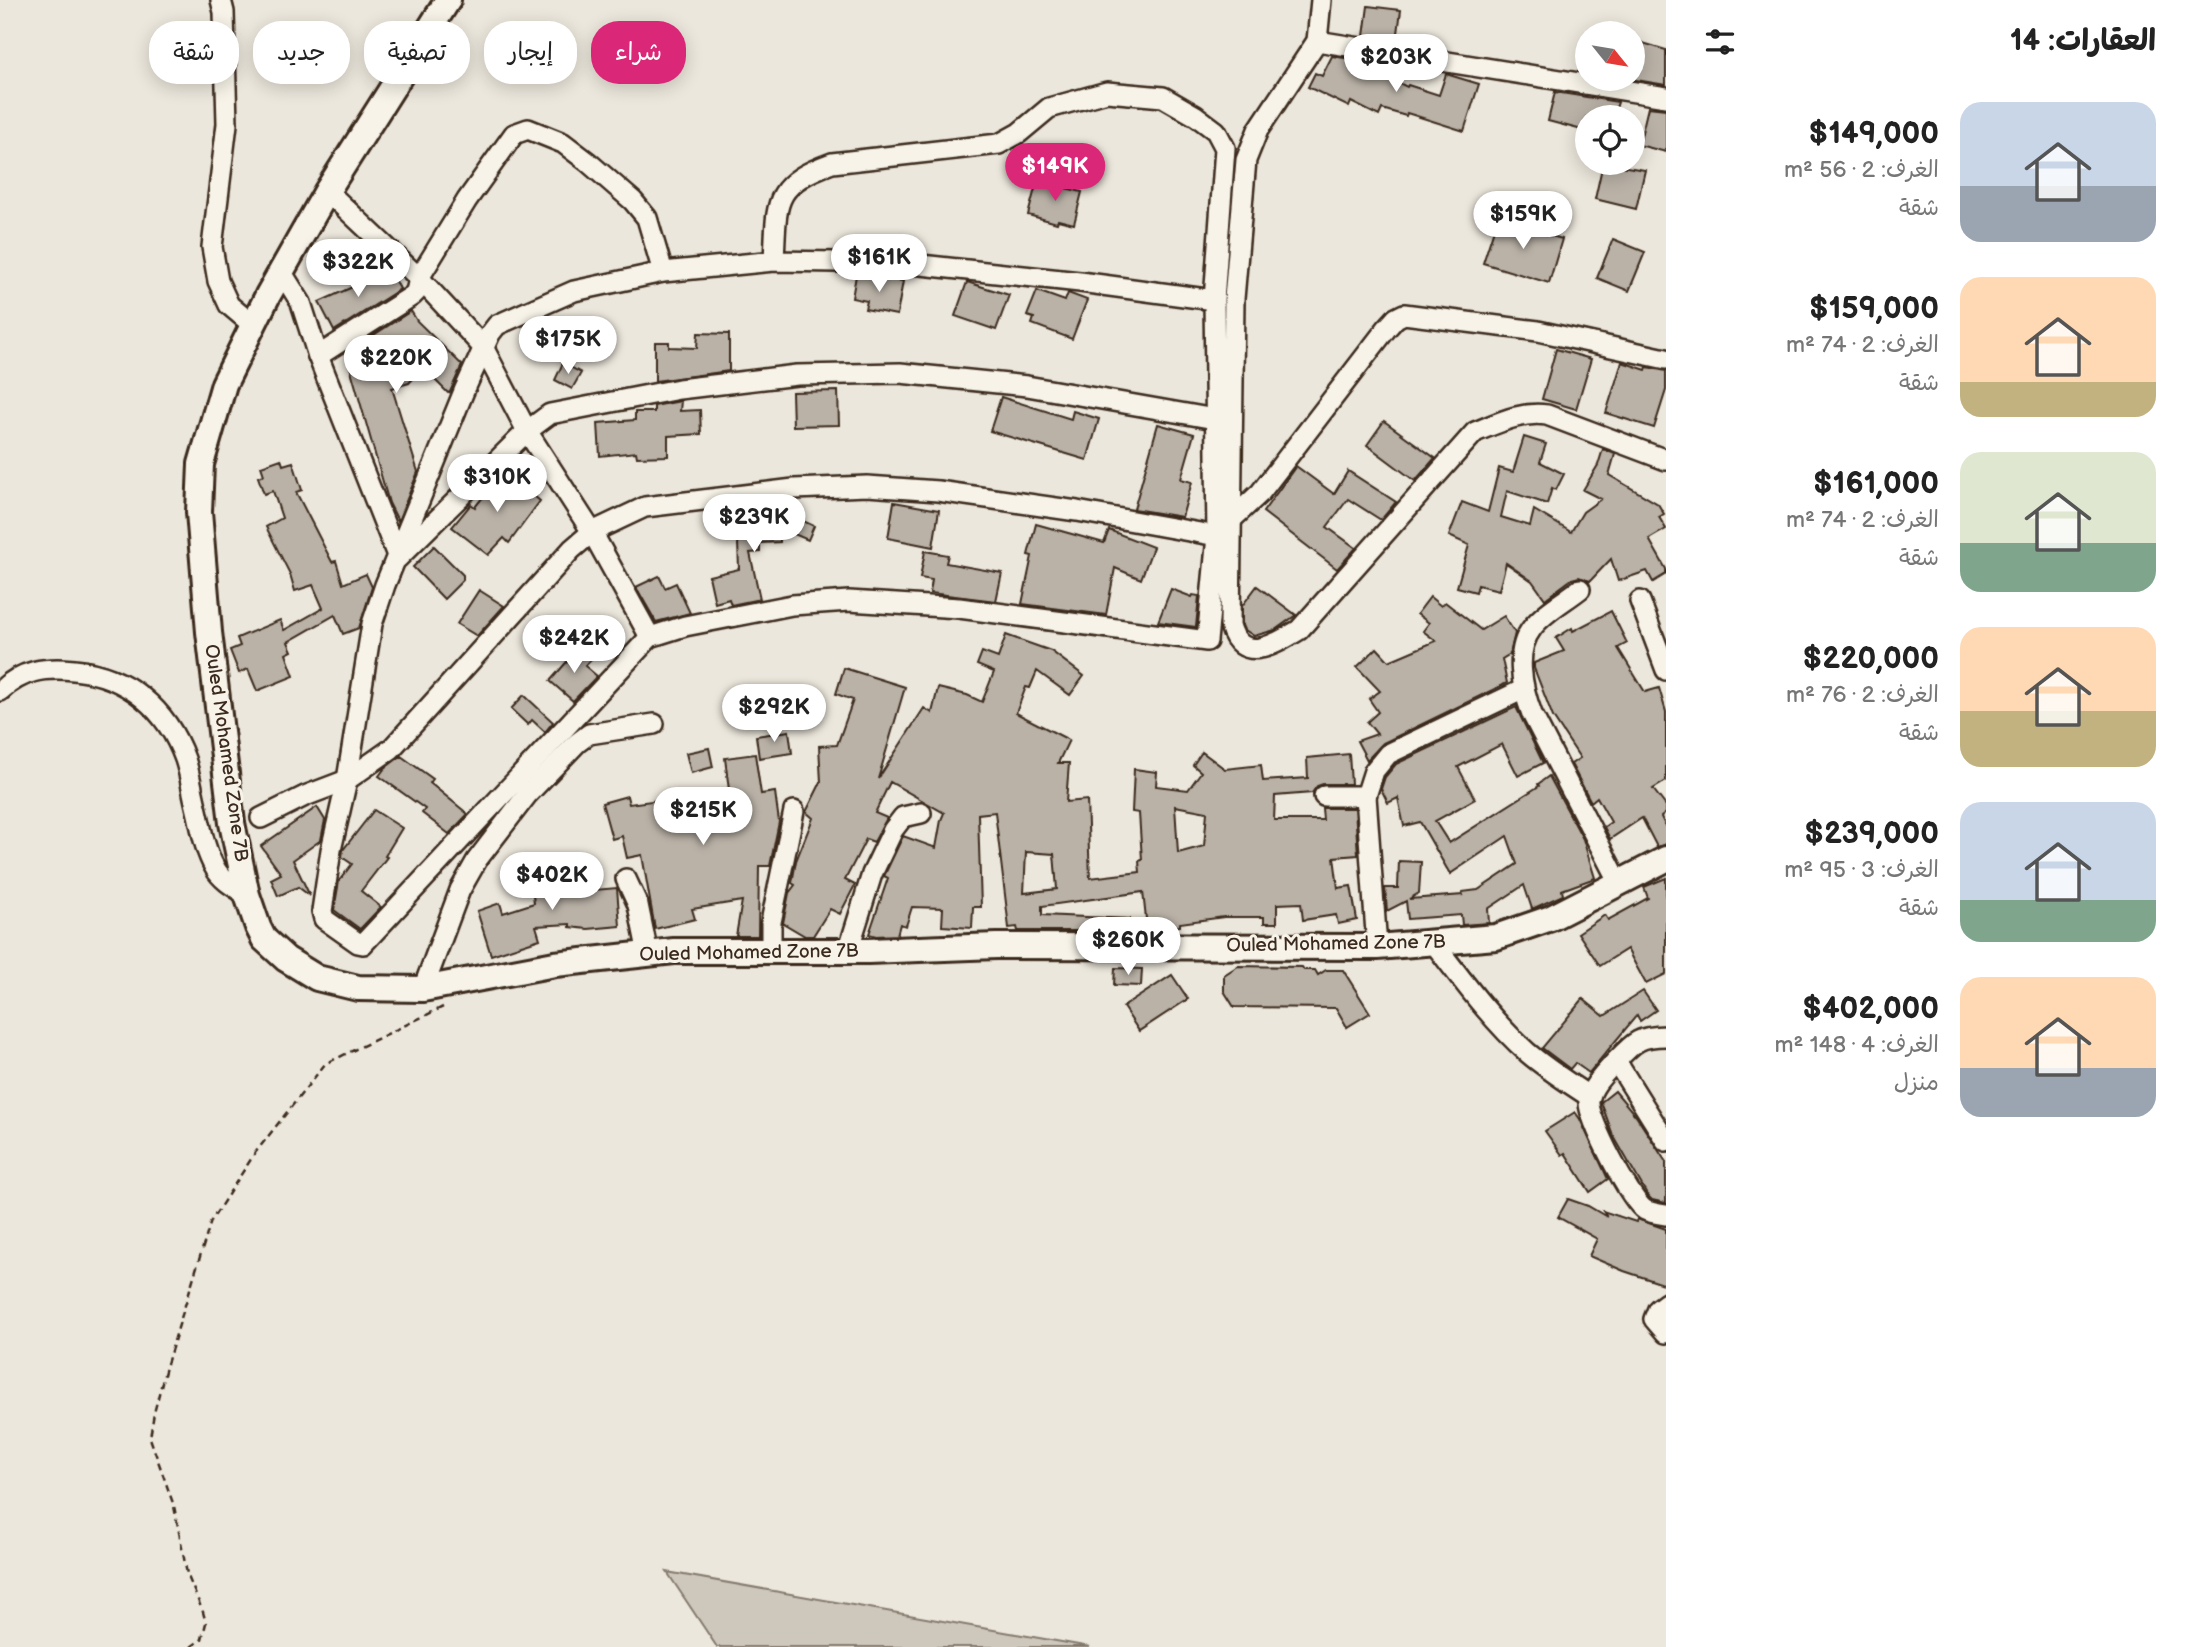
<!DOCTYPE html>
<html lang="ar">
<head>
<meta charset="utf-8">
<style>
	:root { --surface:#fff; --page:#f2f2f2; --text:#222; --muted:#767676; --accent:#db2777 }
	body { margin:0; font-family:"Balsamiq Sans","Playpen Sans Arabic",sans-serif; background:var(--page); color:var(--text); direction:rtl; height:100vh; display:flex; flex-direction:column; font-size:26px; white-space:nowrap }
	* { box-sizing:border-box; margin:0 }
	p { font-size:23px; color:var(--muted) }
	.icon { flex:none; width:38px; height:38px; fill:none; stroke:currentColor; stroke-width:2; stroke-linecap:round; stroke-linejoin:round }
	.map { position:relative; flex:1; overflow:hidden; direction:ltr }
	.drawer { display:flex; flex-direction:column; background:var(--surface); width:525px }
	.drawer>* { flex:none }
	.guide { position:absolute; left:21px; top:21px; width:665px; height:63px; direction:rtl; display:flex; gap:14px }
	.needle { width:46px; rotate:120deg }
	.buttons { position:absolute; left:1575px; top:21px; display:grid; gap:14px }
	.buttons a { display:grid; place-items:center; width:70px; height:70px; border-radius:50%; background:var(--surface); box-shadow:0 4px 18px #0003; font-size:35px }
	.price { position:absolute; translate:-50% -60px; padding:0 16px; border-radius:24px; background:#fff; color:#222; font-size:23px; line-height:46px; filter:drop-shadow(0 2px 4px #0008) }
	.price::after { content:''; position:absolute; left:50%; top:42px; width:21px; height:16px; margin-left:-10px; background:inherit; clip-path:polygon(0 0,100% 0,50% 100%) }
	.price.on { background:var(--accent); color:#fff }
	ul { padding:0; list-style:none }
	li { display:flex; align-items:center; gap:21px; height:175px; padding:0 35px }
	li span { display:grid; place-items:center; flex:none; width:196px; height:140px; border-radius:21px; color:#555 }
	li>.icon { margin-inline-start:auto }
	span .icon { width:84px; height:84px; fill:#fffc; stroke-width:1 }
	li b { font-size:30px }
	h2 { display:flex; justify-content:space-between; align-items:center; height:84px; padding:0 35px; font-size:30px }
	.pill { padding:0 24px; border-radius:28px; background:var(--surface); box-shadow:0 4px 18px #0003; font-size:24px; line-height:63px }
	.pill.on { background:var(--accent); color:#fff }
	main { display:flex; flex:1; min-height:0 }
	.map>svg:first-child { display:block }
	.green { fill:#cec8bc; stroke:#84796d; stroke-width:2 }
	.building { fill:#bab2a7; stroke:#3b2a1e; stroke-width:2; fill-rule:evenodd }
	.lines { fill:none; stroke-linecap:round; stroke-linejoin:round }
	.minor-casing { stroke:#3b2a1e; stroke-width:24 }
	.major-casing { stroke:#3b2a1e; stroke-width:30 }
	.path { stroke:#3b2a1e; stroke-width:2.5; stroke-dasharray:7 5; stroke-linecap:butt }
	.minor { stroke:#f7f3e8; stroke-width:19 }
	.major { stroke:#f7f3e8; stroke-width:24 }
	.labels { text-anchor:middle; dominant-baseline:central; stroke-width:6; stroke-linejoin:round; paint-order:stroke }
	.street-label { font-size:19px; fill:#3b2a1e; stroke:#f7f3e8 }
</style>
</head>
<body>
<main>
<section class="drawer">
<h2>العقارات: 14<svg class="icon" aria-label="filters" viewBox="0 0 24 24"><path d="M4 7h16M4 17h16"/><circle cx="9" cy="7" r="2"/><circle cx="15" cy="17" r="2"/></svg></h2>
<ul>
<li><span style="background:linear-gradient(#c9d6e8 60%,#9aa5b1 0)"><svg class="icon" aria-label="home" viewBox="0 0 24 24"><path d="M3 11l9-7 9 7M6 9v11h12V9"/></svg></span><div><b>$149,000</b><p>الغرف: 2 · 56 m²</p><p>شقة</p></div></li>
<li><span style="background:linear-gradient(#ffd9b3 75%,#c2b280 0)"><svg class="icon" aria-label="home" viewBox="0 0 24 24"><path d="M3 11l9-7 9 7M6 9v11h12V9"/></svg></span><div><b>$159,000</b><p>الغرف: 2 · 74 m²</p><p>شقة</p></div></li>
<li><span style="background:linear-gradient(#dfe7d0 65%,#7fa58c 0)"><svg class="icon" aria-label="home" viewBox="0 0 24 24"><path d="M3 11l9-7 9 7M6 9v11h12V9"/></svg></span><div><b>$161,000</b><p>الغرف: 2 · 74 m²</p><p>شقة</p></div></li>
<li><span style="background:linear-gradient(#ffd9b3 60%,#c2b280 0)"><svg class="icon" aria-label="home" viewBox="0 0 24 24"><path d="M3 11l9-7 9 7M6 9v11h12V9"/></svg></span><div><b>$220,000</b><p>الغرف: 2 · 76 m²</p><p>شقة</p></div></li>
<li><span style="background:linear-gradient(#c9d6e8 70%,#7fa58c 0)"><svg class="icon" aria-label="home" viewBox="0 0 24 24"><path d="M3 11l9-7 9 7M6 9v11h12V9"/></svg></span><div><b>$239,000</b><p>الغرف: 3 · 95 m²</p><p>شقة</p></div></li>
<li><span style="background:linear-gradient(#ffd9b3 65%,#9aa5b1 0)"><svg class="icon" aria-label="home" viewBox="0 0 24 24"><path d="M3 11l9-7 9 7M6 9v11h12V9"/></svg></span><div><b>$402,000</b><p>الغرف: 4 · 148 m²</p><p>منزل</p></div></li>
</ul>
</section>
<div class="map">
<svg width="1666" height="1647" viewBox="0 0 1666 1647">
	<rect width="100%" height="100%" fill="#ece7dc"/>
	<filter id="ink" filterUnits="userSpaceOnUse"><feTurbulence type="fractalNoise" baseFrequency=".0143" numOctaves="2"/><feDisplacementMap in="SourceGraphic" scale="14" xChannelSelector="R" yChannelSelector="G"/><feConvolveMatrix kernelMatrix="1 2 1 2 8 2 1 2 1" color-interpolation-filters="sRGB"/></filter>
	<g filter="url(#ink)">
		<polygon class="green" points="667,1572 1090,1647 717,1647"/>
		<g class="building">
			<polygon points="1368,6 1401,10 1397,41 1364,36"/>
			<polygon points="1633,40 1666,50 1666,85 1630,79 1633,79"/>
			<polygon points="1332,56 1351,59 1407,87 1408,85 1439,95 1446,74 1479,84 1464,131 1407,113 1406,116 1382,109 1379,116 1351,102 1349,107 1308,87 1315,73 1322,76"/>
			<polygon points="1555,92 1618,102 1613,117 1586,117 1582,130 1548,121"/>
			<polygon points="1648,107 1666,109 1666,152 1639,145"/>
			<polygon points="1603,163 1645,170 1636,209 1595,199"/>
			<polygon points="1037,181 1082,192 1074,224 1058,220 1057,223 1028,215"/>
			<polygon points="1497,220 1562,239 1549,283 1483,263"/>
			<polygon points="1613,239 1645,252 1629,291 1597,278"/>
			<polygon points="390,270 400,289 334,331 319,302"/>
			<polygon points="856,275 903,281 897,315 865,309 867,301 852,298"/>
			<polygon points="967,282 1009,295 996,330 955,316"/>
			<polygon points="1037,291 1065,301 1068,293 1087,300 1072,339 1032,324 1034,318 1027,316"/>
			<polygon points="411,311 417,321 462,365 450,392 448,393 423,368 409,383 392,388 418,472 398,521 389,503 346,353"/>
			<polygon points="698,333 729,334 729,371 655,381 655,342 669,342 669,347 697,348"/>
			<polygon points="1556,349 1591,359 1576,409 1542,399"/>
			<polygon points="1622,362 1646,370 1647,367 1666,371 1666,390 1654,428 1606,413"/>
			<polygon points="563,363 581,373 572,389 555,380"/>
			<polygon points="838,391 839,425 793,426 792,392"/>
			<polygon points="1001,397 1071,419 1073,411 1099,419 1087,460 990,431"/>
			<polygon points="681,401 680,411 700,410 701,434 668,436 668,456 637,457 636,452 600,456 598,423 635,420 635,412 654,412 654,406"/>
			<polygon points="1384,421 1435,458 1415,481 1367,445"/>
			<polygon points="1158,424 1194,434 1181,479 1192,482 1182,517 1134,509"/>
			<polygon points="1524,437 1546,444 1540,462 1564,474 1556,490 1552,488 1547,504 1507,491 1501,517 1530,526 1534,510 1571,532 1583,512 1601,499 1583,490 1598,465 1603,449 1615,454 1609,475 1658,504 1664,514 1659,517 1666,529 1649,539 1666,569 1666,574 1653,582 1647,571 1618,581 1611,559 1590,581 1579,577 1572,579 1545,599 1532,581 1506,563 1499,590 1478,585 1476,592 1457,587 1469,545 1449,536 1462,502 1488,512 1499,468 1513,472"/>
			<polygon points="281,459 283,465 293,462 302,490 296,492 332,562 336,561 343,584 366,574 372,587 359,628 343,634 335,615 288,642 292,651 286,654 294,676 257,691 248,669 239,673 230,650 240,646 237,638 280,620 284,630 323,608 313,585 295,591 290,574 266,527 282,518 273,491 264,494 258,477 264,475 261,466"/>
			<polygon points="1296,466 1334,494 1348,471 1396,502 1381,520 1348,499 1327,527 1356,548 1337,569 1263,512"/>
			<polygon points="504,471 540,501 509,543 504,538 488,555 452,527 471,504 475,507"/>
			<polygon points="894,502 939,510 933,547 888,538"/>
			<polygon points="794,514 804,518 803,521 814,526 808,540 780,528 780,542 760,543 760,552 750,553 760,599 731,605 729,599 715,603 709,576 739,569 737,516"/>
			<polygon points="1036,524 1104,543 1109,530 1153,547 1141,579 1115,568 1106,615 1022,604 1032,556 1028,555"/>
			<polygon points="434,546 463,575 463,580 444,599 413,567"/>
			<polygon points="925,551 948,555 946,563 1002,573 996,601 930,593 932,580 920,578"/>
			<polygon points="659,576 665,588 676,583 690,613 656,622 636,587"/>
			<polygon points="1257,586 1296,615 1275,630 1254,636 1245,630 1242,623 1242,606"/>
			<polygon points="1171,589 1192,597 1193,595 1199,596 1196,627 1158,622"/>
			<polygon points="479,590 504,606 477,636 457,624"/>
			<polygon points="1430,597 1441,606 1445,602 1481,630 1504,616 1515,633 1510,654 1502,659 1507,683 1383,743 1367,760 1357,741 1377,734 1367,722 1378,712 1369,699 1380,691 1357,667 1377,648 1389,661 1436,641 1423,631 1429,623 1417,614"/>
			<polygon points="1611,611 1627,643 1618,648 1645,692 1659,688 1666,712 1666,781 1653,789 1666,806 1666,813 1661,817 1666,827 1666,844 1657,847 1642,818 1610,839 1604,827 1611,822 1597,797 1591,802 1571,764 1580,758 1553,717 1534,668 1534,663 1564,651 1556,638 1572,628 1573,631"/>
			<path d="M1006 635 1051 651 1084 676 1070 695 1037 671 1030 688 1026 687 1016 713 1069 740 1058 763H1069L1066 802 1087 800 1090 878 1140 872 1139 861 1142 860 1139 813 1132 812 1134 769 1157 772 1156 786 1188 790 1201 772 1193 765 1202 752 1225 769 1261 765 1263 781 1308 778 1307 758 1349 754 1351 784H1323L1317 786 1312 793 1275 796 1274 820H1323L1322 808H1355L1358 855 1334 857 1338 888 1351 886 1357 920 1338 924 1336 915 1303 920 1301 903 1277 904V923H1264V917H1224L1180 923V926L1147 928 1143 892 1042 906V915L1130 919 1129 931H1018L1017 927 1009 928 995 812 978 814 981 907H973L972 928 942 926 943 908 912 907 906 926 900 924 897 935 876 936 869 934 888 878 884 876 903 836 936 848 941 820 944 813 890 782 875 813 887 818 874 842 866 839 845 880 855 885 840 914 830 909 813 936H805L783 923 789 893 795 885 792 883 796 861 813 818 806 812 821 782 819 746 837 745 853 700 836 694 844 668 905 687 878 779 924 708 932 713 938 688 967 695 982 702 994 672 977 665 982 652 998 658ZM1175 806 1207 812 1204 846 1178 853ZM1026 852 1054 854 1057 889 1024 893Z"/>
			<polygon points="579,648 592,659 585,666 597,676 573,701 550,681"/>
			<polygon points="524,695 553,722 545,732 532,720 528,725 511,709"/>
			<polygon points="1516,707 1543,763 1518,776 1502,744 1458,767 1475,799 1435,821 1449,843 1539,786 1538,784 1549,776 1583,839 1595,878 1562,890 1563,895 1532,909 1524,885 1488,909 1489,923 1462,925 1461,915 1408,919 1406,901 1387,911 1385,888 1398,888 1399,861 1421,862 1419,893 1409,899 1463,895 1462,892 1478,890 1517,864 1507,836 1450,874 1420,822 1404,826 1398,798 1388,803 1381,789 1385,777 1396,764"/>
			<polygon points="789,731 792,753 759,758 756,736"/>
			<polygon points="709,748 713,767 691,773 686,753"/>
			<polygon points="755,754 761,794 775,792 779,822 770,866 759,866 758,936 736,936 742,901 692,909 695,919 655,929 642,855 627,858 622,836 612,839 602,803 627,796 629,804 682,797 684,802 708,802 707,793 729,790 725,758"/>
			<polygon points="401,756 433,779 430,783 468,814 449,834 422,813 425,809 379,776 385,768"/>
			<polygon points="317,807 325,820 321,840 293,860 310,896 298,887 278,896 271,879 281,874 261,846"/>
			<polygon points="374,810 402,828 385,856 387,857 361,891 381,907 360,929 334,910 339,881 352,864 342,857 343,850"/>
			<polygon points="569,856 585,857 583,891 617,888 620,926 588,929 570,927 570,924 536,926 540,939 491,955 477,911 500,903 503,913 534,903 533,895 566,893"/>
			<polygon points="1666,878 1666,974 1646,984 1627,949 1600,966 1578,933 1605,915 1608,920 1648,898 1644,887"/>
			<polygon points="1238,966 1302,967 1304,970 1315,970 1318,975 1326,970 1343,970 1370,1013 1347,1027 1336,1008 1234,1007 1224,991 1224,975"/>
			<polygon points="1115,968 1142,969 1141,986 1114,985"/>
			<polygon points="1172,975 1188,999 1139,1031 1123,1007"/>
			<polygon points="1643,991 1656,1010 1640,1021 1637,1015 1589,1073 1575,1063 1570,1069 1542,1048 1583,999 1604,1016"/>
			<polygon points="1615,1091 1636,1116 1666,1162 1666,1203 1652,1200 1648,1196 1613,1135 1601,1102"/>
			<polygon points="1575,1112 1580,1119 1608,1179 1590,1192 1565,1153 1562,1155 1545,1131"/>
			<polygon points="1568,1199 1588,1206 1607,1217 1603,1211 1636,1222 1637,1219 1666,1229 1666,1285 1624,1271 1589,1256 1597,1239 1558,1217"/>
		</g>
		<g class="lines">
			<g class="minor-casing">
				<g id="minor">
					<polyline points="221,0 224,12 227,124 212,247 218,281 229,305 254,326"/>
					<path d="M1321 0 1317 41 1258 130 1246 160 1234 299 1230 625C1241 666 1276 644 1299 630L1475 432C1498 423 1522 411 1547 415L1666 460"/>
					<polyline points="1317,41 1666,97"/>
					<polyline points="327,191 419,278 483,347 527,431 592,532 650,637"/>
					<path d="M774 261C777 203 771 185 832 163L999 144 1019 133 1049 108 1107 92 1163 97 1196 116 1216 131 1225 148 1214 300 1217 536 1207 641 959 608 849 601 792 605 685 626 650 637 363 944 358 943 324 919 322 911 331 850 347 780 372 624 385 585 464 391 490 334 497 325 574 291 663 272 774 261 902 263 1080 282 1214 300"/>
					<polyline points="281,271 301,303 318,356 398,558 527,431 550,414 679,389 797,375 900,373 1027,386 1215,419"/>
					<polyline points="318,356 412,296 416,292 419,278 467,200 514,134 528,129 563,143 588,162 633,201 647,218 663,272"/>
					<polyline points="1231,520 1260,493 1387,328 1396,318 1404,314 1538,331 1666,359"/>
					<path d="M1580 589C1565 601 1544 612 1532 628 1514 651 1522 688 1532 714L1619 883"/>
					<polyline points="1640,601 1666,670"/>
					<path d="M0 691C22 670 45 667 74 670 127 675 167 709 185 759 190 774 192 790 196 806 201 826 204 849 215 868 221 880 236 888 247 895"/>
					<polyline points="1324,796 1366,796 1377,947"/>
					<polyline points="1366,796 1374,771 1388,754 1524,689"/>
					<polyline points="261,818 305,796 347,780 391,749 572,549 592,532 645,507 794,489 867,486 938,491 1077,511 1217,536"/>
					<polyline points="626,879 638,905 648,954"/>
					<path d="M1433 942C1463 981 1492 1021 1528 1053 1548 1070 1569 1083 1590 1097"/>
					<polyline points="771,950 771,922 794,811"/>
					<polyline points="848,951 872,874 893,830 903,817 921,813"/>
					<polyline points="423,989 460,890 477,860 527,795 577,743 589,734 654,724"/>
					<path d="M1666 1036C1639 1036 1634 1042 1616 1061L1666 1141"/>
					<path d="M1616 1061C1606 1072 1591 1086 1589 1101 1587 1118 1631 1201 1645 1210 1651 1213 1659 1214 1666 1215"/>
					<polyline points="1666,1303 1658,1309 1654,1319 1666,1333"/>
				</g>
			</g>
			<g class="major-casing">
				<polyline id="major" points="448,0 327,191 268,295 224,384 201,464 199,512 209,632 232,823 247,895 258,927 264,939 286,959 317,978 358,988 423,989 555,964 674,951 868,951 996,946 1377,947 1496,937 1551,918 1666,859"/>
			</g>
			<polyline class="path" points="191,1647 202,1639 206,1623 203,1612 187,1574 174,1506 150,1438 154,1413 166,1367 211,1221 255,1153 325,1064 443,1007"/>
			<use href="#minor" class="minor"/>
			<use href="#major" class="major"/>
		</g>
	</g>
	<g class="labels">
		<g class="street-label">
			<text transform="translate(226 753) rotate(82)">Ouled Mohamed Zone 7B</text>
			<text transform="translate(1336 944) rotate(-1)">Ouled Mohamed Zone 7B</text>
			<text transform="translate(749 953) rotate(-1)">Ouled Mohamed Zone 7B</text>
		</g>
	</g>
</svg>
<div class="buttons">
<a><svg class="needle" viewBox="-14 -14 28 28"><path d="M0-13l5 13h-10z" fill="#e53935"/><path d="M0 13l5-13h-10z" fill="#767676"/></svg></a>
<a><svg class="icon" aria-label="locate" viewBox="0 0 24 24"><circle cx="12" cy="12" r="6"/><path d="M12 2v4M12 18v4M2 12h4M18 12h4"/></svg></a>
</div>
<b class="price" style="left:1396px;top:94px">$203K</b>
<b class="price on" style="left:1055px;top:203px">$149K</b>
<b class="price" style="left:1523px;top:251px">$159K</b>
<b class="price" style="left:879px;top:294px">$161K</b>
<b class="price" style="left:358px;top:299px">$322K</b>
<b class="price" style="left:568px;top:376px">$175K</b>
<b class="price" style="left:396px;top:395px">$220K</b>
<b class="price" style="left:497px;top:514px">$310K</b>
<b class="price" style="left:754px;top:554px">$239K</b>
<b class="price" style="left:574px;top:675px">$242K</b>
<b class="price" style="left:774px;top:744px">$292K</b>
<b class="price" style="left:703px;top:847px">$215K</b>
<b class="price" style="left:552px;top:912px">$402K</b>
<b class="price" style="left:1128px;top:977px">$260K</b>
<div class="guide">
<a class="pill on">شراء</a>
<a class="pill">إيجار</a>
<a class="pill">تصفية</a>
<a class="pill">جديد</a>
<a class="pill">شقة</a>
</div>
</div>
</main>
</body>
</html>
